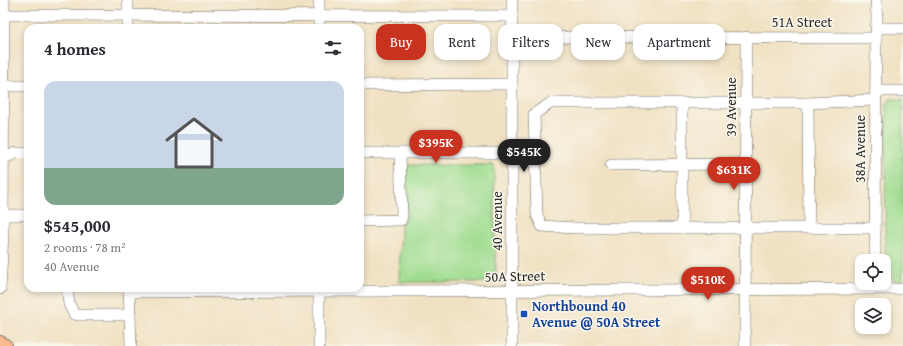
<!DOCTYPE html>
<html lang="en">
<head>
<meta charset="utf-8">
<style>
	:root { --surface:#fff; --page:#f7f7f7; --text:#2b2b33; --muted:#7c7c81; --line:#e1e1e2; --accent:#c8321e }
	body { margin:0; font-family:"Gentium Book Plus",serif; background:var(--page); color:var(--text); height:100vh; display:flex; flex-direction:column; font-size:15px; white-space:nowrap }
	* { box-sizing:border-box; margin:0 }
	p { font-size:13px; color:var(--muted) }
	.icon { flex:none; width:22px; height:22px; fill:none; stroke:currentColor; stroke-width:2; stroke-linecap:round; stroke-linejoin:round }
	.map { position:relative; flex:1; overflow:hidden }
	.panel { position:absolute; left:24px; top:24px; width:340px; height:268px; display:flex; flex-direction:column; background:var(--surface); border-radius:12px; box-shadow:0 2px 6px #0003 }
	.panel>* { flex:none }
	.banner { position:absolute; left:376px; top:24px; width:380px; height:36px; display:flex; gap:8px }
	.controls { position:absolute; left:855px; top:254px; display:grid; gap:8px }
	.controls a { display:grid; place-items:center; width:36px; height:36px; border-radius:8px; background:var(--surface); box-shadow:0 2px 6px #0003; font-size:20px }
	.price { position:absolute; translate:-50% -34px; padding:0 9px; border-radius:14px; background:var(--accent); color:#fff; font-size:13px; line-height:26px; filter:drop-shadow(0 1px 2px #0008) }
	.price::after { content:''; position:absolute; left:50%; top:24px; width:12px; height:9px; margin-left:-6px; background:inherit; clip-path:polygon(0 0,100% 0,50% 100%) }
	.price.active { background:#222; color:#fff }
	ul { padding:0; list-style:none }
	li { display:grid; align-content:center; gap:8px; height:212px; padding:0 20px }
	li+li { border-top:1px solid var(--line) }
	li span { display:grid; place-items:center; height:124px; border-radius:12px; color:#555 }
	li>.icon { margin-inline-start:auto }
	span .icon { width:72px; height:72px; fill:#fffc; stroke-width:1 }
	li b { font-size:17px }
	h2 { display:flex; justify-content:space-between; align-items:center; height:48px; padding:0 20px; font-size:17px }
	.pill { padding:0 14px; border-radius:12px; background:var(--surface); box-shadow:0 2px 6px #0003; font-size:14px; line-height:36px }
	.pill.active { background:var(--accent); color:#fff }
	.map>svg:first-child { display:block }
	.green { fill:#a0dd91; stroke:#66845e }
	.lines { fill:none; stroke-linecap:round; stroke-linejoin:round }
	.minor-casing { stroke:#706b60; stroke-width:12 }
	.major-casing { stroke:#706b60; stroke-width:16 }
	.minor { stroke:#fff; stroke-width:11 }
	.major { stroke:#fcba8e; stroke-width:14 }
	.transit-dot { fill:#1a4fb4; stroke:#fbf7ec; stroke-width:1.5 }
	.labels { text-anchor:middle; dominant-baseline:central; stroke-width:3; stroke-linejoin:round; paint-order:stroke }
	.street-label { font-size:14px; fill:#2b2b2b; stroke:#fbf7ec }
	.transit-label { font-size:14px; font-weight:bold; fill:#164399; stroke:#fbf7ec; text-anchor:start }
</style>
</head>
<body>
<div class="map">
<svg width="903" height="346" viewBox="0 0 903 346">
	<rect width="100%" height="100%" fill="#fbf7ec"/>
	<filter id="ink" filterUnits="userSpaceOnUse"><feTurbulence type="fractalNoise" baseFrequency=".025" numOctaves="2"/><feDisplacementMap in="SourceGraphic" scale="8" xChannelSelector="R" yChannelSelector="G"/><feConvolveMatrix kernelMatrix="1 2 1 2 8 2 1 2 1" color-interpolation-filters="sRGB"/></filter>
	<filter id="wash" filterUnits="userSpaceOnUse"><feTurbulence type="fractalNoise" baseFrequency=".012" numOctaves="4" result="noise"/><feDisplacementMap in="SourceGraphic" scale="16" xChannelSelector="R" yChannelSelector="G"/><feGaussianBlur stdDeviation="0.9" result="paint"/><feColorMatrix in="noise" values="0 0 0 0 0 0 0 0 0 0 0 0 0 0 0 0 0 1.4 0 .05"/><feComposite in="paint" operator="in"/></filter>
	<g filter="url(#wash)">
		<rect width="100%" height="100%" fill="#f0e1c2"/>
		<g class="green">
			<path d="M890 99H903V281C894 281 890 280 885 273L886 105Z"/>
			<polygon points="406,165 494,165 496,282 399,282 401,225 407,215"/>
		</g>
	</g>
	<g filter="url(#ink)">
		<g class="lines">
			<g class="minor-casing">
				<g id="minor">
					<polyline points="128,0 128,28"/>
					<polyline points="319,0 319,28"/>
					<polyline points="512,0 512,346"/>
					<polyline points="4,15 512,16"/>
					<polyline points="876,28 903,28"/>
					<polyline points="512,37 876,38"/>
					<polyline points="360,85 512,84"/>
					<polyline points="5,86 28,86"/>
					<polyline points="876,91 903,91"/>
					<polyline points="808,103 809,228"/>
					<polyline points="360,153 512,153"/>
					<polyline points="0,160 16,153 28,153"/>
					<polyline points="611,165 745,164"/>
					<polyline points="3,215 28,215"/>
					<polyline points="360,221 401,220 402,215 400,153"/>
					<polyline points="682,228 682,103"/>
					<polyline points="875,228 575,228 542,226 537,215 534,114 551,103 808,103 875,100"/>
					<polyline points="875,261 876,38 877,17 876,0"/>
					<polyline points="67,288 69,304 74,314 78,315 130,315"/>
					<polyline points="129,288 131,346"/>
					<polyline points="319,288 319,346"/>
					<polyline points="0,289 3,234 4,0"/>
					<polyline points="129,292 903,289"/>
					<polyline points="745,346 746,37"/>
				</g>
			</g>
			<g class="major-casing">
				<polyline id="major" points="0,343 5,346"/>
			</g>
			<use href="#minor" class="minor"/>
			<use href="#major" class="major"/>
		</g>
	</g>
	<rect class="transit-dot" x="520" y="310" width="8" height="8" rx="2"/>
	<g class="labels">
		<g class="street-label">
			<text x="802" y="22">51A Street</text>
			<text transform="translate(731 107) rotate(-90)">39 Avenue</text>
			<text transform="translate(860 149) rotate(-90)">38A Avenue</text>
			<text transform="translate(497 221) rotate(-90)">40 Avenue</text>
			<text transform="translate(515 276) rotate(-1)">50A Street</text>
		</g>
		<g class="transit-label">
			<text x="532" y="306">Northbound 40<tspan x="532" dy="16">Avenue @ 50A Street</tspan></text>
		</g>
	</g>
</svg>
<div class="controls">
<a><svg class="icon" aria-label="locate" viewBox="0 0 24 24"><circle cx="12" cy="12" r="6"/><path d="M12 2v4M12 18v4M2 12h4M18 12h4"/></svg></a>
<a><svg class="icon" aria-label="layers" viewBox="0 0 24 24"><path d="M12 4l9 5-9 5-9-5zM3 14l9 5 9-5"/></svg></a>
</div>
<b class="price" style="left:436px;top:164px">$395K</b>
<b class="price active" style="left:524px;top:173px">$545K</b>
<b class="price" style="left:734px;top:191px">$631K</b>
<b class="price" style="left:708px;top:301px">$510K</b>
<div class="banner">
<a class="pill active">Buy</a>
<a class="pill">Rent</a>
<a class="pill">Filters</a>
<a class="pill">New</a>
<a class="pill">Apartment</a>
</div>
<section class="panel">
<h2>4 homes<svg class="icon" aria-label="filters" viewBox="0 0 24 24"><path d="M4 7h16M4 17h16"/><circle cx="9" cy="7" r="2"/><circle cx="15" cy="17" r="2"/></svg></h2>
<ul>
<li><span style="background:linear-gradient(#c9d6e8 70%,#7fa58c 0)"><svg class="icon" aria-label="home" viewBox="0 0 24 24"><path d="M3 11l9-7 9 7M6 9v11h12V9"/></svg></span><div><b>$545,000</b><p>2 rooms · 78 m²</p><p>40 Avenue</p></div></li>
</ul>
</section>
</div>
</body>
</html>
